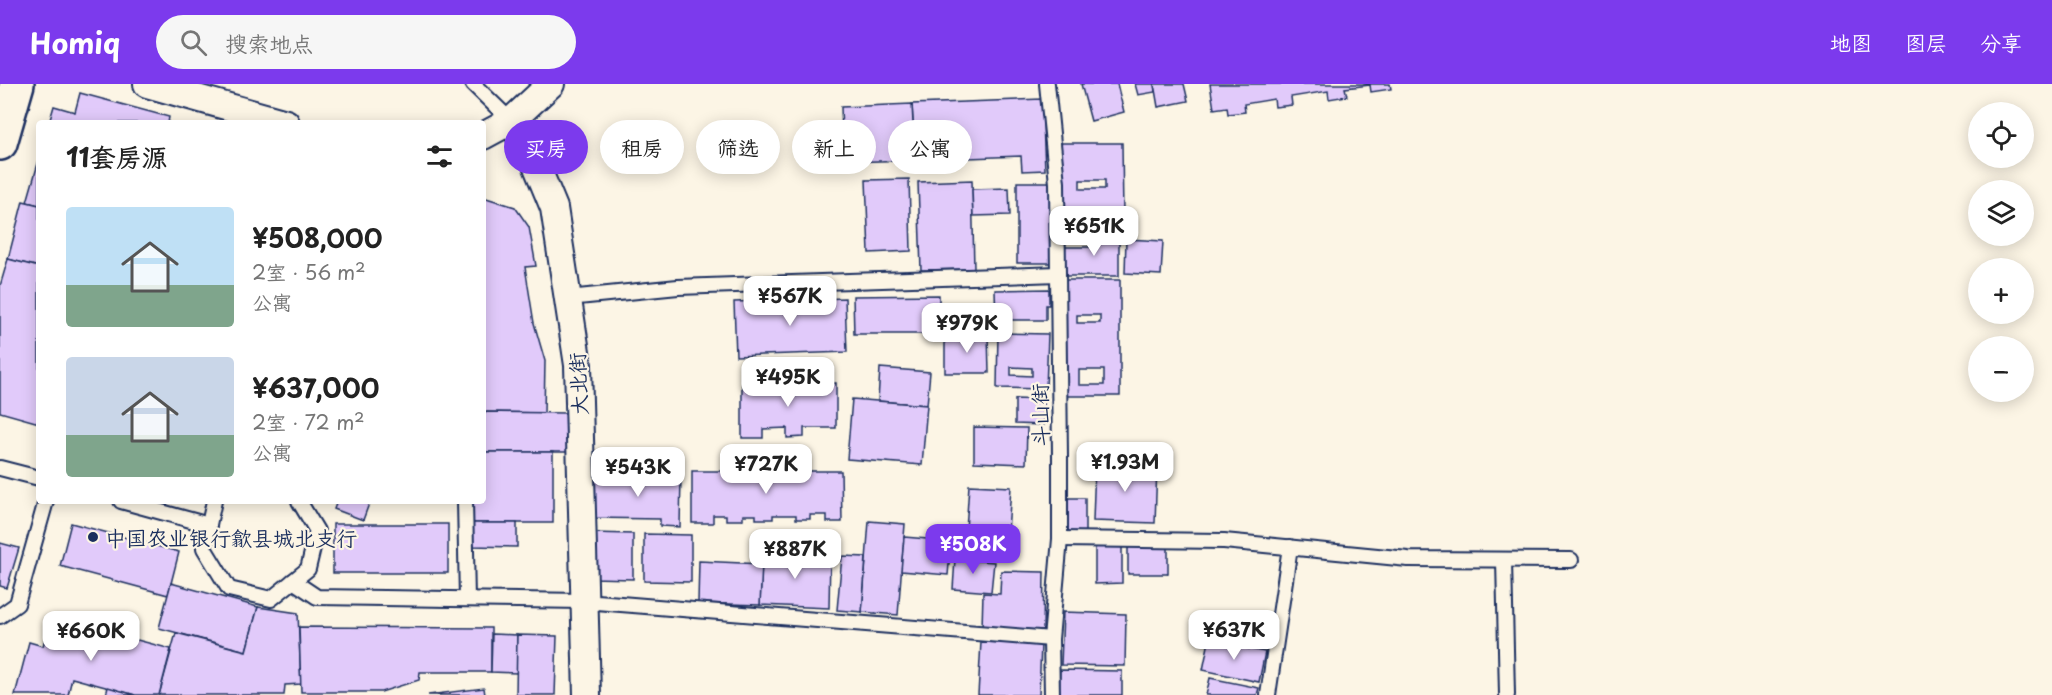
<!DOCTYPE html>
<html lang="zh">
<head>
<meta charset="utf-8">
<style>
	:root { --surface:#fff; --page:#f6f6f6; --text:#222; --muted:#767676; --accent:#7c3aed }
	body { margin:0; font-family:"Playpen Sans","LXGW WenKai TC",sans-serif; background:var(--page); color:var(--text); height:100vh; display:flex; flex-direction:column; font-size:22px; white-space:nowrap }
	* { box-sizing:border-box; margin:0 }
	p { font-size:20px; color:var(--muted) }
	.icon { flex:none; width:33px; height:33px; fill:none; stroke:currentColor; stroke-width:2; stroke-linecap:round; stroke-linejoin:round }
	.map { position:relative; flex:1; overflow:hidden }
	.drawer { position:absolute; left:36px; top:36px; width:450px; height:384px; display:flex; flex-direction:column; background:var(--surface); border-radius:6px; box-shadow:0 3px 15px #0003 }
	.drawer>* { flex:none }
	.guide { position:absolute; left:504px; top:36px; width:570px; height:54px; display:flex; gap:12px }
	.buttons { position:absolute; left:1968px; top:18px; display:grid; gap:12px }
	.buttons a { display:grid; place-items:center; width:66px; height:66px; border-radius:50%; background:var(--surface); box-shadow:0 3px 15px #0003; font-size:30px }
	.price { position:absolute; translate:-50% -51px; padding:0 14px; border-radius:12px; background:#fff; color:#222; font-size:20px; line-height:39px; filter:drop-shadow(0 2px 3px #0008) }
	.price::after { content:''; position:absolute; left:50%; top:36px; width:18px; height:14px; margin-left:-9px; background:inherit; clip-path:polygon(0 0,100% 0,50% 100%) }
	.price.active { background:var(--accent); color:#fff }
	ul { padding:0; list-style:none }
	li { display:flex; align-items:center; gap:18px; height:150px; padding:0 30px }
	li span { display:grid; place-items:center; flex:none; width:168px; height:120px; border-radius:6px; color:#555 }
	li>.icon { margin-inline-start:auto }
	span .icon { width:72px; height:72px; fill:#fffc; stroke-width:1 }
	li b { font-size:26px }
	h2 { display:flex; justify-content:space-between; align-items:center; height:72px; padding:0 30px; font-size:26px }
	.chip { padding:0 21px; border-radius:27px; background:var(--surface); box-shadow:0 3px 15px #0003; font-size:21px; line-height:54px }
	.chip.active { background:var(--accent); color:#fff }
	header { display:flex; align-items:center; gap:36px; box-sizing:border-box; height:84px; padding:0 30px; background:var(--accent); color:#fff }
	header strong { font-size:28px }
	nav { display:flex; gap:33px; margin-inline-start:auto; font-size:21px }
	.search { width:420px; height:54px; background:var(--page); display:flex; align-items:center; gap:15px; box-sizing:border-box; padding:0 21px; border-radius:33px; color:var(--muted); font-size:22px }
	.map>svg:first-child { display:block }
	.building { fill:#e1cafa; stroke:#1b2f5e; stroke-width:1.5; fill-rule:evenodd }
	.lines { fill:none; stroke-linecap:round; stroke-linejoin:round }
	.lane-casing { stroke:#1b2f5e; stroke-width:18 }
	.street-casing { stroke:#1b2f5e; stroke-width:30 }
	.secondary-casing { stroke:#1b2f5e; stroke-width:38 }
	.lane { stroke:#fcf5e5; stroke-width:14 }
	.street { stroke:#fcf5e5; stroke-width:26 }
	.secondary { stroke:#fcf5e5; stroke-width:33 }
	.poi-dot { fill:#1b2f5e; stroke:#fcf5e5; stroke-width:2 }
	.labels { text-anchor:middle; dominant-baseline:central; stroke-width:4.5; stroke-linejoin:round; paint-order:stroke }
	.street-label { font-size:21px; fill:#1b2f5e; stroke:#fcf5e5 }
	.poi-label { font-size:21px; fill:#1b2f5e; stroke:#fcf5e5; text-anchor:start }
</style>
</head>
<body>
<header>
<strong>Homiq</strong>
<div class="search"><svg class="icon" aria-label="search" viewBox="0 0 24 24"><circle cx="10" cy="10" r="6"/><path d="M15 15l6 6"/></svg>搜索地点</div>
<nav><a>地图</a><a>图层</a><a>分享</a></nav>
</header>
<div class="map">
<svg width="2052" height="611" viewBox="0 0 2052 611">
	<rect width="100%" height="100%" fill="#fcf5e5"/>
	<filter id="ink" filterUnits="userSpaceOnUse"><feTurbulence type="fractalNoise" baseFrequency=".0167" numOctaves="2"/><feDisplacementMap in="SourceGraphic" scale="12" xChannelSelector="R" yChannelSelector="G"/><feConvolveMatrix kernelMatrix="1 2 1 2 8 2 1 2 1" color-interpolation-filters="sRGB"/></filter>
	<g filter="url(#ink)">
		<g class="building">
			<polygon points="1081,0 1117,0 1124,28 1091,37"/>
			<polygon points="1135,0 1154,0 1155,8 1138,11"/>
			<polygon points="1154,0 1184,0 1188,17 1158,23"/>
			<polygon points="1210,0 1390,0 1391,5 1371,8 1370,1 1345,4 1347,12 1329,15 1328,7 1291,13 1292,21 1275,23 1274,15 1244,20 1245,28 1228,30 1227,23 1214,25"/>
			<polygon points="80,9 169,33 168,39 49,39 54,22 75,28"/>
			<polygon points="1042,15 1045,86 1022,87 1021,72 915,76 912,20"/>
			<polygon points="912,20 915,76 843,78 841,23"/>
			<path d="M1061 59H1122L1123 131 1062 132ZM1080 96H1105V105H1080Z"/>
			<polygon points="39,76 39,121 27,118"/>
			<polygon points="909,95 911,167 869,169 866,96"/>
			<polygon points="972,96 974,185 921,186 918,98"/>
			<polygon points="1017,98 1052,98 1051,179 1017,179"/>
			<polygon points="1009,104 1010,131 973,132 972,105"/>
			<polygon points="483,113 515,123 529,143 536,182 525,183 534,239 545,277 544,329 483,328"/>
			<polygon points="23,117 39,121 39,183 8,175"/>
			<polygon points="1095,147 1119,147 1119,192 1062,192 1062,163 1095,163"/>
			<polygon points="1126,155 1163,157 1161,191 1125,189"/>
			<polygon points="8,175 39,183 39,339 0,328 0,202"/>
			<path d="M1062 196H1120V312H1062ZM1077 231H1100V239H1077ZM1079 286H1104V301H1079Z"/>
			<polygon points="1049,205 1049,221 1046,221 1046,236 996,236 995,206"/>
			<polygon points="939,211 939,250 854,250 853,212"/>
			<polygon points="845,214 847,268 736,272 734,218"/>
			<path d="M998 249 1048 250 1046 305 997 304ZM1011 283 1032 284V292L1011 291Z"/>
			<polygon points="945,250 988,250 989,289 945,289"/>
			<polygon points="880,284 930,288 927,321 878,317"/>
			<polygon points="836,299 836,344 804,344 804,353 787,354 787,344 763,345 763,354 742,354 742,300"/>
			<polygon points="852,315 927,321 922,381 847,375"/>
			<polygon points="1015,315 1044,316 1043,341 1015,340"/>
			<polygon points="483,328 567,329 567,368 483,368"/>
			<polygon points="974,343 1027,344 1026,380 974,378"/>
			<polygon points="483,368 553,368 553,439 472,439 472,417 483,417"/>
			<polygon points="1095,380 1157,381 1155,439 1093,437"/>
			<polygon points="692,387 841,387 842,438 827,438 827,431 810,431 810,435 796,435 796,431 773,431 773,435 756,435 756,431 743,431 743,436 726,436 726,431 713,431 713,439 692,439"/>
			<polygon points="594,390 681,391 680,443 660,442 660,435 593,434"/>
			<polygon points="969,401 1011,403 1008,448 966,446"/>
			<polygon points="1065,414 1085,414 1085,450 1065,451"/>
			<polygon points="337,417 370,417 363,436 334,425"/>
			<polygon points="869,437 905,440 898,531 862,528"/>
			<polygon points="71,439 179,468 168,511 60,482"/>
			<polygon points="472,439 517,439 517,463 472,462"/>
			<rect x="333" y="440" width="115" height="49"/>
			<polygon points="592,449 633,450 633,495 592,494"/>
			<polygon points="644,450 691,451 691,498 644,497"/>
			<polygon points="904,453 951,457 948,491 901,487"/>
			<polygon points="0,459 19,464 7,504 0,502"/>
			<polygon points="1095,463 1122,463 1122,499 1095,500"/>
			<polygon points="1128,463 1168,464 1168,490 1128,490"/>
			<polygon points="762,468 830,470 829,524 760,521"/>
			<polygon points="842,472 866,473 862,528 837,526"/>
			<polygon points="955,475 994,478 991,508 953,505"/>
			<polygon points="699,477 762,480 760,521 698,519"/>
			<polygon points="1001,487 1044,488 1043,546 982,544 983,509 1000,510"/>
			<polygon points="171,499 258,523 246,567 159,544"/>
			<polygon points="258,523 298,529 301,600 285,601 284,611 159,611 176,549 246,567"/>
			<polygon points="1063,528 1126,530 1125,582 1061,581"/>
			<polygon points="51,533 171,565 159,611 135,611 72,594 68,611 15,611 29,558 43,562"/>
			<polygon points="299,543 491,544 491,588 420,588 419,596 381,608 301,608"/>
			<polygon points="492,550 517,551 517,589 491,588"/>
			<polygon points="517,551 557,552 555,611 516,611"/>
			<polygon points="1209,557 1265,568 1259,598 1203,586"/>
			<polygon points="981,558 1041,560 1039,611 978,611"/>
			<polygon points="1060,586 1122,587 1122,611 1059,611"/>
			<polygon points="1210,594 1259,604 1257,611 1206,611"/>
			<polygon points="108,603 135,611 106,611"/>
			<polygon points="484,604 485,611 428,611"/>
		</g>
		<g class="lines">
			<g class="lane-casing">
				<g id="lane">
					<polyline points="473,0 511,37"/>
					<polyline points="1047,0 1057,99 1060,372 1060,455 1051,555 1052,611"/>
					<polyline points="568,214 678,203 1058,190"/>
					<polyline points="0,384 39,394"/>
					<polyline points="121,417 209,441"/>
					<polyline points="214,417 204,464 229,505 271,515 308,485 317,447 299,417"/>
					<polyline points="465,417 467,515"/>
					<polyline points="1060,455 1224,457 1408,475 1571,476"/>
					<polyline points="1504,476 1507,611"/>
					<polyline points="293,497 317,513 584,517 1051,555"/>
					<polyline points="0,532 17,520 46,417"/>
					<polyline points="1268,611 1290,463"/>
				</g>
			</g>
			<g class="street-casing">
				<g id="street">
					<polyline points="147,0 286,39"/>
					<polyline points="511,37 535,78 554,124 578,281 587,611"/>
					<polyline points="483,52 511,37 551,0"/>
				</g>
			</g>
			<g class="secondary-casing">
				<polyline id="secondary" points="0,59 17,0"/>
			</g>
			<use href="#lane" class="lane"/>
			<use href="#street" class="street"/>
			<use href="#secondary" class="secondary"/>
		</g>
	</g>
	<circle class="poi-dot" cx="93" cy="453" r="6"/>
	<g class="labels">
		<g class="street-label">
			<text transform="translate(577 300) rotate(-93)">大北街</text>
			<text transform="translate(1039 331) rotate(-91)">斗山街</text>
		</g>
		<g class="poi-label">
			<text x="105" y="453">中国农业银行歙县城北支行</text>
		</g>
	</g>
</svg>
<div class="buttons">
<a><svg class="icon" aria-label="locate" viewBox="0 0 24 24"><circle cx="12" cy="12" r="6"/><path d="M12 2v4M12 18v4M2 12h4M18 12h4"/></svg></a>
<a><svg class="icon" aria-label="layers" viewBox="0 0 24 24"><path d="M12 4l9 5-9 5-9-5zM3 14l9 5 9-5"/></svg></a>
<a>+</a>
<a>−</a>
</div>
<b class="price" style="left:1094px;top:173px">¥651K</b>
<b class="price" style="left:790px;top:243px">¥567K</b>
<b class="price" style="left:967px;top:270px">¥979K</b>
<b class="price" style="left:788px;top:324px">¥495K</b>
<b class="price" style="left:1125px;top:409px">¥1.93M</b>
<b class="price" style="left:766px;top:411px">¥727K</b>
<b class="price" style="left:638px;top:414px">¥543K</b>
<b class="price active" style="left:973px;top:491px">¥508K</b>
<b class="price" style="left:795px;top:496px">¥887K</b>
<b class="price" style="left:1234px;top:577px">¥637K</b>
<b class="price" style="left:91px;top:578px">¥660K</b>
<div class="guide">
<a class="chip active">买房</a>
<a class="chip">租房</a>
<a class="chip">筛选</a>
<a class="chip">新上</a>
<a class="chip">公寓</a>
</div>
<section class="drawer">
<h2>11套房源<svg class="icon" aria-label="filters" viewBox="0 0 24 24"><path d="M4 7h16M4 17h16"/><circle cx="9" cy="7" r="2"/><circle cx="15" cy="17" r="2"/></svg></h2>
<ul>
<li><span style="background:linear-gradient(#bfe0f5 65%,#7fa58c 0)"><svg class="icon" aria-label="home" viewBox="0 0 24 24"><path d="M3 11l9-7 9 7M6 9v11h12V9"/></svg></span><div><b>¥508,000</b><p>2室 · 56 m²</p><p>公寓</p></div></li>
<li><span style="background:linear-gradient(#c9d6e8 65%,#7fa58c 0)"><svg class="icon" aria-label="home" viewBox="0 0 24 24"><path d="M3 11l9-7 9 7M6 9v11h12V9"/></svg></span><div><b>¥637,000</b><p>2室 · 72 m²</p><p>公寓</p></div></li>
</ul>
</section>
</div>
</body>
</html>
